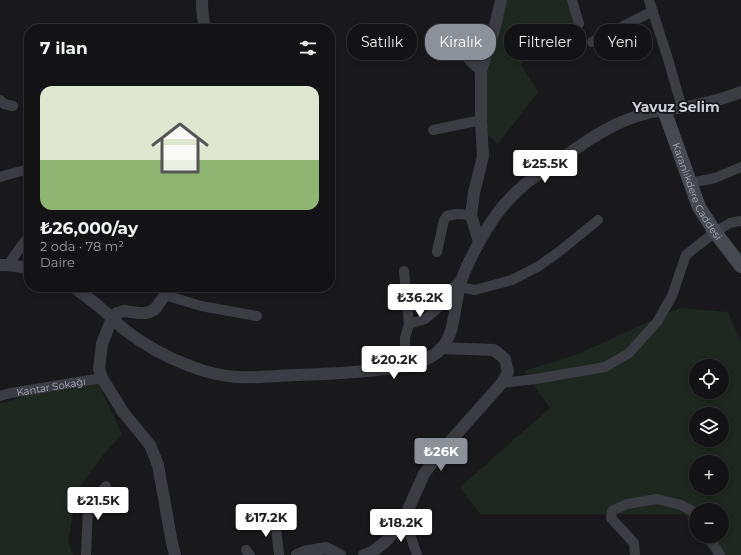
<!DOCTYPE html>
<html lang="tr">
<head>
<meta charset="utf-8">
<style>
	:root { --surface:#131315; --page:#202022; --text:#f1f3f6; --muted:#9d9ea0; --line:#323234; --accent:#8c9099 }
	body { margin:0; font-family:Montserrat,sans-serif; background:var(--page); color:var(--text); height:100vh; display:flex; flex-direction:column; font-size:15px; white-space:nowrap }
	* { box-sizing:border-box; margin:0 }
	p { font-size:13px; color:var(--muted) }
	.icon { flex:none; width:22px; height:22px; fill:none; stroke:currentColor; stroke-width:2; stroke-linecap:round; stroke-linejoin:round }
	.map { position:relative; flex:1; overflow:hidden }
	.side { position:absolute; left:24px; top:24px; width:311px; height:268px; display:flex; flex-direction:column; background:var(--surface); border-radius:16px; box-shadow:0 2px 6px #0003,0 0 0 1px var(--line) }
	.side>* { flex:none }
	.banner { position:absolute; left:347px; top:24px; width:334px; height:36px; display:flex; gap:8px }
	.buttons { position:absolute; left:689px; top:359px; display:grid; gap:8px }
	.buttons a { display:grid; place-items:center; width:40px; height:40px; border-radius:50%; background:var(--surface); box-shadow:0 2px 6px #0003,0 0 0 1px var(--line); font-size:20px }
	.price { position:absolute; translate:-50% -34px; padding:0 9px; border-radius:4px; background:#fff; color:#222; font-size:13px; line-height:26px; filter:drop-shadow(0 1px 2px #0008) }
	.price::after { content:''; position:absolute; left:50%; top:24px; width:12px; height:9px; margin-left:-6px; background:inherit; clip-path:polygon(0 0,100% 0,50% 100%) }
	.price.active { background:var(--accent); color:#fff }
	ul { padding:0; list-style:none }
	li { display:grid; align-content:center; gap:8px; height:212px; padding:0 16px }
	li+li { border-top:1px solid var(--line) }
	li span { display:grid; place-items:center; height:124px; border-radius:12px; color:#555 }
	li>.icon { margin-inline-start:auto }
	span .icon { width:72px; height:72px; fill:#fffc; stroke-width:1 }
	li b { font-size:17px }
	h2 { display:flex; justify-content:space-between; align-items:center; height:48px; padding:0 16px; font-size:17px }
	.pill { padding:0 14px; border-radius:16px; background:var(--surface); box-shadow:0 2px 6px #0003,0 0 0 1px var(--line); font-size:14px; line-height:36px }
	.pill.active { background:var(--accent); color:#fff }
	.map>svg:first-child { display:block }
	.green { fill:#1e2720; fill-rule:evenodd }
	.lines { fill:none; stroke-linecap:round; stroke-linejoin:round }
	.minor { stroke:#3c3c43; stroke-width:10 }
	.tertiary { stroke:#3c3c43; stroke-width:12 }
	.secondary { stroke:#474951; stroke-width:14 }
	.labels { text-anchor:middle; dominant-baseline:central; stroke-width:3.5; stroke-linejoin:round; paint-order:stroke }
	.street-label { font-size:10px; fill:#aaafbc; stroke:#141417 }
	.district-label { font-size:14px; font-weight:bold; fill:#ccced8; stroke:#141417 }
</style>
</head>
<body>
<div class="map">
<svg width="741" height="555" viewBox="0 0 741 555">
	<rect width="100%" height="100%" fill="#19191c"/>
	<g class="green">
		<polygon points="497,0 573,0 579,20 521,64 538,92 498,144 480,128 481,93"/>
		<path d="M679 308 728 312 741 342V555H713L700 536H722V510H696V531L684 514H480L460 487 550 408 524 371 578 354ZM696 366H722V392H696ZM696 414H722V440H696ZM696 462H722V488H696Z"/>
		<polygon points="71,380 97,381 122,434 103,455 77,491 68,542 73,555 0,555 0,404"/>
	</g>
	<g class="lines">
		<g class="minor">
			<polyline points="572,0 579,24"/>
			<polyline points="649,0 668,59 682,108"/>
			<path d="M463 39C464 56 468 61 481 71"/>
			<polyline points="592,42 653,11"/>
			<polyline points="0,100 4,104 13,106"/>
			<polyline points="433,130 481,120"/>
			<polyline points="0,177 28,169 29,171"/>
			<polyline points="690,183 715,178 741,167"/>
			<polyline points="437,252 444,220 447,216 456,214 471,215"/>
			<polyline points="8,265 29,235"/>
			<polyline points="404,271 409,324 405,338 405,366"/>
			<polyline points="459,287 475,290 512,280 539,266 560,251 598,220"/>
			<polyline points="165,295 201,306 257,316"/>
			<polyline points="409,324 425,319 438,308 451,290 461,279"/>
			<polyline points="502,383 536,379 605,367 629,353 657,322 672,296 686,255 715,232 730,223 741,221"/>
			<path id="s1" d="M0 396 11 393 102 378"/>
			<polyline points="275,519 279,555"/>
			<polyline points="403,521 407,525 417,555"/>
			<polyline points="708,536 720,555"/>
			<polyline points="246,550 250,555"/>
			<polyline points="86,555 88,506 106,486"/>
			<polyline points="635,555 634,543 611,518 612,511 627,504 657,499 681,505 692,511 696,518"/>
		</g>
		<g class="tertiary">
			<path d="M202 0C202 9 202 20 206 29"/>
			<polyline points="479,242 471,215 474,193 483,156 481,120 481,71 494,30 501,0"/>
			<polyline points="0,265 8,265 29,268"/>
			<path d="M74 287C84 295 94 302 103 310 111 316 117 324 125 330 143 344 168 358 190 366 205 372 222 376 238 377 258 378 277 376 296 375 325 374 355 373 383 369 394 368 406 366 416 363 425 360 435 356 441 349 455 334 454 308 459 290 462 275 469 261 476 248 490 222 501 205 524 185 536 175 550 166 564 157 589 139 614 122 644 114 657 110 671 109 685 107 704 104 723 99 741 92"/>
			<polyline points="169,287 165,295 155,309 150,312 145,313 139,313 124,311 117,313 112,318 102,344 99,369 102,378 123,412 150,445 158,465 172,543 175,555"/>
			<polyline points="297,555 304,552 326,548 340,555"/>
			<polyline points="364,555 374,551 385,542 403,521 424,474 437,456 502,383 508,372 505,359 494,350 441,348"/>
		</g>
		<path class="secondary" id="s2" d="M664 110 699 207 715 232 741 266"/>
	</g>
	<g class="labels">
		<g class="street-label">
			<text stroke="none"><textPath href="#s2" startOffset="88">Karanlıkdere Caddesi</textPath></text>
			<text stroke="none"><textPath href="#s1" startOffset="52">Kantar Sokağı</textPath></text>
		</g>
		<g class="district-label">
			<text x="676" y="107">Yavuz Selim</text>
		</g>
	</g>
</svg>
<div class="buttons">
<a><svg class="icon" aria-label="locate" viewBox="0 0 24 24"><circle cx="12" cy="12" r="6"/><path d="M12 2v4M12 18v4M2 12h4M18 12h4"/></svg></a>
<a><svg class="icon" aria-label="layers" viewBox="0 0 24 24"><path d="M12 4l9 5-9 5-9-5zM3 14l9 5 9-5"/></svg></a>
<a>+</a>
<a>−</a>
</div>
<b class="price" style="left:545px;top:184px">₺25.5K</b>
<b class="price" style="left:420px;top:318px">₺36.2K</b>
<b class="price" style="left:394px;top:380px">₺20.2K</b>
<b class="price active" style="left:441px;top:472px">₺26K</b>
<b class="price" style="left:98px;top:521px">₺21.5K</b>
<b class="price" style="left:266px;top:538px">₺17.2K</b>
<b class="price" style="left:401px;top:543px">₺18.2K</b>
<div class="banner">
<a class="pill">Satılık</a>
<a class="pill active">Kiralık</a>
<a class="pill">Filtreler</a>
<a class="pill">Yeni</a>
</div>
<section class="side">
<h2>7 ilan<svg class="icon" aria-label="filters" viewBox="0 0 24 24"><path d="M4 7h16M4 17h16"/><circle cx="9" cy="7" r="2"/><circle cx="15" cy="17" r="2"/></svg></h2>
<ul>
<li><span style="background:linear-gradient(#dfe7d0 60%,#8fb573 0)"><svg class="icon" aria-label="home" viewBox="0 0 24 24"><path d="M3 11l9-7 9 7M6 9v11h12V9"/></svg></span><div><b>₺26,000/ay</b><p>2 oda · 78 m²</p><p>Daire</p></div></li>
</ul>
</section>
</div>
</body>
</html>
